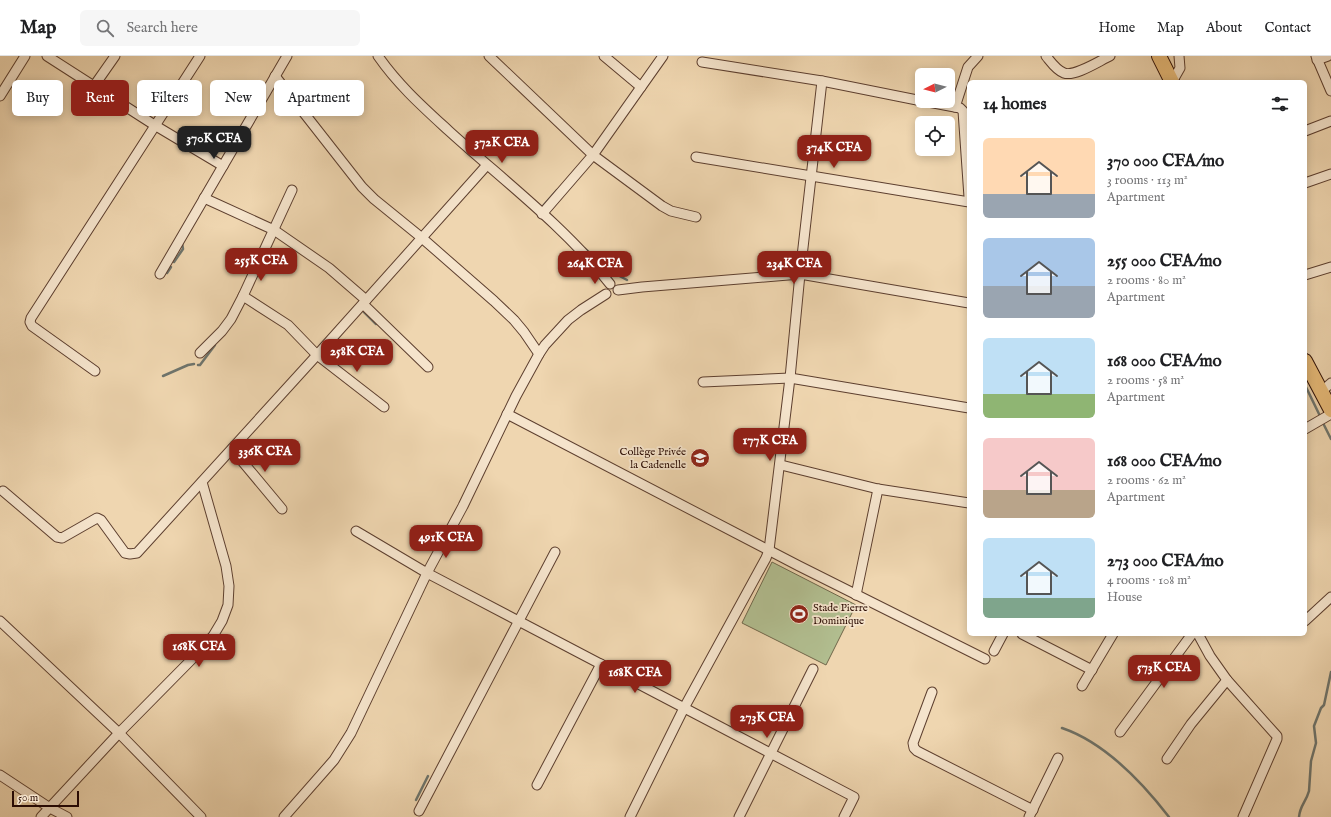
<!DOCTYPE html>
<html lang="en">
<head>
<meta charset="utf-8">
<style>
	:root { --surface:#fff; --page:#f6f6f6; --text:#202124; --muted:#757577; --line:#e0e0e0; --accent:#8f2418 }
	body { margin:0; font-family:"IM FELL English",serif; background:var(--page); color:var(--text); height:100vh; display:flex; flex-direction:column; font-size:15px; white-space:nowrap }
	* { box-sizing:border-box; margin:0 }
	p { font-size:13px; color:var(--muted) }
	.icon { flex:none; width:22px; height:22px; fill:none; stroke:currentColor; stroke-width:2; stroke-linecap:round; stroke-linejoin:round }
	.map { position:relative; flex:1; overflow:hidden }
	.drawer { position:absolute; left:967px; top:24px; width:340px; height:556px; display:flex; flex-direction:column; background:var(--surface); border-radius:6px; box-shadow:0 2px 10px #0003 }
	.drawer>* { flex:none }
	.hud { position:absolute; left:12px; top:24px; width:380px; height:36px; display:flex; gap:8px }
	.needle { width:26px; rotate:264deg }
	.buttons { position:absolute; left:915px; top:12px; display:grid; gap:8px }
	.buttons a { display:grid; place-items:center; width:40px; height:40px; border-radius:6px; background:var(--surface); box-shadow:0 2px 10px #0003; font-size:20px }
	.scale { position:absolute; left:12px; bottom:10px; width:67px; box-sizing:border-box; padding-left:4px; border:2px solid #2c0d04; border-top:0; font-size:11px; line-height:14px; white-space:nowrap; color:#2c0d04; -webkit-text-stroke:3px #f5e4cc; paint-order:stroke }
	.price { position:absolute; translate:-50% -34px; padding:0 9px; border-radius:8px; background:var(--accent); color:#fff; font-size:13px; line-height:26px; filter:drop-shadow(0 1px 2px #0008) }
	.price::after { content:''; position:absolute; left:50%; top:24px; width:12px; height:9px; margin-left:-6px; background:inherit; clip-path:polygon(0 0,100% 0,50% 100%) }
	.price.active { background:#222; color:#fff }
	ul { padding:0; list-style:none }
	li { display:flex; align-items:center; gap:12px; height:100px; padding:0 16px }
	li span { display:grid; place-items:center; flex:none; width:112px; height:80px; border-radius:6px; color:#555 }
	li>.icon { margin-inline-start:auto }
	span .icon { width:48px; height:48px; fill:#fffc; stroke-width:1 }
	li b { font-size:17px }
	h2 { display:flex; justify-content:space-between; align-items:center; height:48px; padding:0 16px; font-size:17px }
	.chip { padding:0 14px; border-radius:6px; background:var(--surface); box-shadow:0 2px 10px #0003; font-size:14px; line-height:36px }
	.chip.active { background:var(--accent); color:#fff }
	header { display:flex; align-items:center; gap:24px; box-sizing:border-box; height:56px; padding:0 20px; background:var(--surface); border-bottom:1px solid var(--line) }
	header strong { font-size:19px }
	nav { display:flex; gap:22px; margin-inline-start:auto; font-size:14px }
	.search { width:280px; height:36px; background:var(--page); display:flex; align-items:center; gap:10px; box-sizing:border-box; padding:0 14px; border-radius:6px; color:var(--muted); font-size:15px }
	.map>svg:first-child { display:block }
	.grass { fill:#b2bf91; stroke:#6f664a }
	.lines { fill:none; stroke-linecap:round; stroke-linejoin:round }
	.stream { stroke:#6e746c; stroke-width:2.5 }
	.street-casing { stroke:#5d3f2f; stroke-width:11 }
	.primary-casing { stroke:#2c0d04; stroke-width:16 }
	.street { stroke:#f5e4cc; stroke-width:9 }
	.primary { stroke:#e8bb78; stroke-width:14 }
	.labels { text-anchor:middle; dominant-baseline:central; stroke-width:3.5; stroke-linejoin:round; paint-order:stroke }
	.poi-label { font-size:11px; fill:#2c0d04; stroke:#f5e4cc; text-anchor:end }
</style>
</head>
<body>
<header>
<strong>Map</strong>
<div class="search"><svg class="icon" aria-label="search" viewBox="0 0 24 24"><circle cx="10" cy="10" r="6"/><path d="M15 15l6 6"/></svg>Search here</div>
<nav><a>Home</a><a>Map</a><a>About</a><a>Contact</a></nav>
</header>
<div class="map">
<svg width="1331" height="761" viewBox="0 0 1331 761">
	<rect width="100%" height="100%" fill="#efd6b0"/>
	<filter id="stains"><feTurbulence type="fractalNoise" baseFrequency=".005" numOctaves="4"/><feColorMatrix values="0 0 0 0 .2 0 0 0 0 .09 0 0 0 0 .02 0 0 0 .5 -.17"/></filter>
	<radialGradient id="worn" r=".72"><stop offset=".6" stop-color="#630" stop-opacity="0"/><stop offset="1" stop-color="#630" stop-opacity=".3"/></radialGradient>
	<polygon class="grass" points="772,506 856,549 826,609 742,567"/>
	<g class="lines">
		<g class="stream">
			<polyline points="539,152 542,151 557,134"/>
			<polyline points="584,192 612,216 627,224"/>
			<polyline points="174,206 183,193 182,187"/>
			<polyline points="167,217 171,211"/>
			<polyline points="361,253 376,268"/>
			<polyline points="198,309 200,309 215,289"/>
			<polyline points="163,320 188,309 194,308"/>
			<polyline points="1305,329 1320,360"/>
			<polyline points="1323,367 1331,383"/>
			<path d="M1062 672C1106 687 1142 726 1169 761"/>
			<polyline points="416,744 428,720"/>
			<path d="M1299 761C1300 749 1306 746 1309 735L1311 705 1316 687 1314 670 1321 652 1324 649 1331 616"/>
		</g>
		<g class="street-casing">
			<g id="street">
				<polyline points="47,0 156,70 223,110"/>
				<path d="M378 0C398 29 424 52 449 75 503 124 564 170 610 228"/>
				<polyline points="489,0 593,99 662,150 671,155 696,161"/>
				<polyline points="604,0 641,31"/>
				<path d="M1046 0C1051 6 1056 14 1064 17 1075 21 1099 5 1110 0"/>
				<polyline points="1316,0 1331,35"/>
				<polyline points="1317,4 1328,0"/>
				<polyline points="702,6 822,25 922,45"/>
				<polyline points="275,20 362,131 374,143 422,182 494,245 514,264 524,276 539,298"/>
				<polyline points="1172,26 1180,12 1179,0"/>
				<polyline points="94,30 115,0"/>
				<polyline points="0,40 25,0"/>
				<polyline points="923,45 960,52 963,55 969,141"/>
				<polyline points="955,51 968,11 978,0"/>
				<polyline points="1305,75 1331,65"/>
				<polyline points="696,101 969,146"/>
				<polyline points="1305,127 1331,118"/>
				<polyline points="204,142 274,174 329,212 366,244"/>
				<polyline points="542,158 593,99 663,0"/>
				<polyline points="160,218 287,0"/>
				<polyline points="1305,219 1331,211"/>
				<polyline points="618,234 642,231 800,218 969,247"/>
				<polyline points="243,240 288,269 317,299 384,351"/>
				<polyline points="363,248 428,311"/>
				<polyline points="200,297 222,275 231,263 243,240 292,134"/>
				<polyline points="95,315 32,270 30,266 31,262 200,0"/>
				<polyline points="703,326 790,322 969,352"/>
				<polyline points="1322,335 1331,327"/>
				<polyline points="507,358 799,510 985,603"/>
				<polyline points="1305,373 1331,358"/>
				<polyline points="232,393 282,453"/>
				<polyline points="781,409 878,433 969,447"/>
				<polyline points="3,435 57,481 62,482 97,462 101,464 125,497 130,498 137,497 317,299 487,109"/>
				<polyline points="356,475 427,517 854,741 844,761"/>
				<polyline points="856,539 878,433"/>
				<polyline points="0,565 119,677 201,761"/>
				<polyline points="1305,565 1331,541"/>
				<polyline points="1022,578 1092,614"/>
				<polyline points="1198,578 1210,600 1227,624 1277,680 1277,683 1243,761"/>
				<polyline points="994,595 1003,578"/>
				<polyline points="1082,630 1113,578"/>
				<polyline points="932,636 913,687 914,692 917,695 1033,754"/>
				<polyline points="1120,676 1192,578"/>
				<polyline points="1167,703 1191,668 1227,624"/>
				<polyline points="0,719 50,752 67,761"/>
				<polyline points="537,729 601,608"/>
				<polyline points="419,755 555,496"/>
				<polyline points="41,761 119,677 196,599 213,580 222,565 228,549 229,530 226,510 202,426"/>
				<polyline points="284,761 334,704 351,677 427,517 463,450 516,340 539,298 545,289 568,264 581,254 606,238"/>
				<polyline points="630,761 684,652 766,502 769,494 790,322 800,218 822,25"/>
				<polyline points="739,761 813,613"/>
				<polyline points="1029,761 1058,702"/>
			</g>
		</g>
		<g class="primary-casing">
			<g id="primary">
				<polyline points="1159,0 1172,26"/>
				<polyline points="1305,305 1331,354"/>
			</g>
		</g>
		<use href="#street" class="street"/>
		<use href="#primary" class="primary"/>
	</g>
	<defs>
		<g id="school-disc" transform="scale(1)"><circle r="9.5" fill="#8f2418" stroke="#f5e4cc"/><path d="M0-5L7-2L0 1L-7-2ZM-4 1L0 2.5L4 1V4Q0 6-4 4Z" fill="#fff"/></g>
		<g id="stadium-disc" transform="scale(1)"><circle r="9.5" fill="#8f2418" stroke="#f5e4cc"/><path d="M0-5a6.5 5 0 1 0 0 10a6.5 5 0 1 0 0-10ZM-3.5-1.8h7v3.6h-7Z" fill="#fff"/></g>
	</defs>
	<g fill-rule="evenodd">
		<use href="#school-disc" x="700" y="402"/>
		<use href="#stadium-disc" x="799" y="558"/>
	</g>
	<g class="labels">
		<g class="poi-label">
			<text x="686" y="396">Collège Privée<tspan x="686" dy="13">la Cadenelle</tspan></text>
			<text x="813" y="552" text-anchor="start">Stade Pierre<tspan x="813" dy="13">Dominique</tspan></text>
		</g>
	</g>
	<rect width="100%" height="100%" filter="url(#stains)"/>
	<rect width="100%" height="100%" fill="url(#worn)"/>
</svg>
<div class="buttons">
<a><svg class="needle" viewBox="-14 -14 28 28"><path d="M0-13l5 13h-10z" fill="#e53935"/><path d="M0 13l5-13h-10z" fill="#757577"/></svg></a>
<a><svg class="icon" aria-label="locate" viewBox="0 0 24 24"><circle cx="12" cy="12" r="6"/><path d="M12 2v4M12 18v4M2 12h4M18 12h4"/></svg></a>
</div>
<div class="scale">50 m</div>
<b class="price active" style="left:214px;top:104px">370K CFA</b>
<b class="price" style="left:502px;top:108px">372K CFA</b>
<b class="price" style="left:834px;top:113px">374K CFA</b>
<b class="price" style="left:261px;top:226px">255K CFA</b>
<b class="price" style="left:595px;top:229px">264K CFA</b>
<b class="price" style="left:794px;top:229px">234K CFA</b>
<b class="price" style="left:357px;top:317px">258K CFA</b>
<b class="price" style="left:770px;top:406px">177K CFA</b>
<b class="price" style="left:265px;top:417px">336K CFA</b>
<b class="price" style="left:446px;top:503px">491K CFA</b>
<b class="price" style="left:199px;top:612px">168K CFA</b>
<b class="price" style="left:1164px;top:633px">573K CFA</b>
<b class="price" style="left:635px;top:638px">168K CFA</b>
<b class="price" style="left:767px;top:683px">273K CFA</b>
<div class="hud">
<a class="chip">Buy</a>
<a class="chip active">Rent</a>
<a class="chip">Filters</a>
<a class="chip">New</a>
<a class="chip">Apartment</a>
</div>
<section class="drawer">
<h2>14 homes<svg class="icon" aria-label="filters" viewBox="0 0 24 24"><path d="M4 7h16M4 17h16"/><circle cx="9" cy="7" r="2"/><circle cx="15" cy="17" r="2"/></svg></h2>
<ul>
<li><span style="background:linear-gradient(#ffd9b3 70%,#9aa5b1 0)"><svg class="icon" aria-label="home" viewBox="0 0 24 24"><path d="M3 11l9-7 9 7M6 9v11h12V9"/></svg></span><div><b>370 000 CFA/mo</b><p>3 rooms · 113 m²</p><p>Apartment</p></div></li>
<li><span style="background:linear-gradient(#a9c7e8 60%,#9aa5b1 0)"><svg class="icon" aria-label="home" viewBox="0 0 24 24"><path d="M3 11l9-7 9 7M6 9v11h12V9"/></svg></span><div><b>255 000 CFA/mo</b><p>2 rooms · 80 m²</p><p>Apartment</p></div></li>
<li><span style="background:linear-gradient(#bfe0f5 70%,#8fb573 0)"><svg class="icon" aria-label="home" viewBox="0 0 24 24"><path d="M3 11l9-7 9 7M6 9v11h12V9"/></svg></span><div><b>168 000 CFA/mo</b><p>2 rooms · 58 m²</p><p>Apartment</p></div></li>
<li><span style="background:linear-gradient(#f6c9c9 65%,#b9a48a 0)"><svg class="icon" aria-label="home" viewBox="0 0 24 24"><path d="M3 11l9-7 9 7M6 9v11h12V9"/></svg></span><div><b>168 000 CFA/mo</b><p>2 rooms · 62 m²</p><p>Apartment</p></div></li>
<li><span style="background:linear-gradient(#bfe0f5 75%,#7fa58c 0)"><svg class="icon" aria-label="home" viewBox="0 0 24 24"><path d="M3 11l9-7 9 7M6 9v11h12V9"/></svg></span><div><b>273 000 CFA/mo</b><p>4 rooms · 108 m²</p><p>House</p></div></li>
</ul>
</section>
</div>
</body>
</html>
